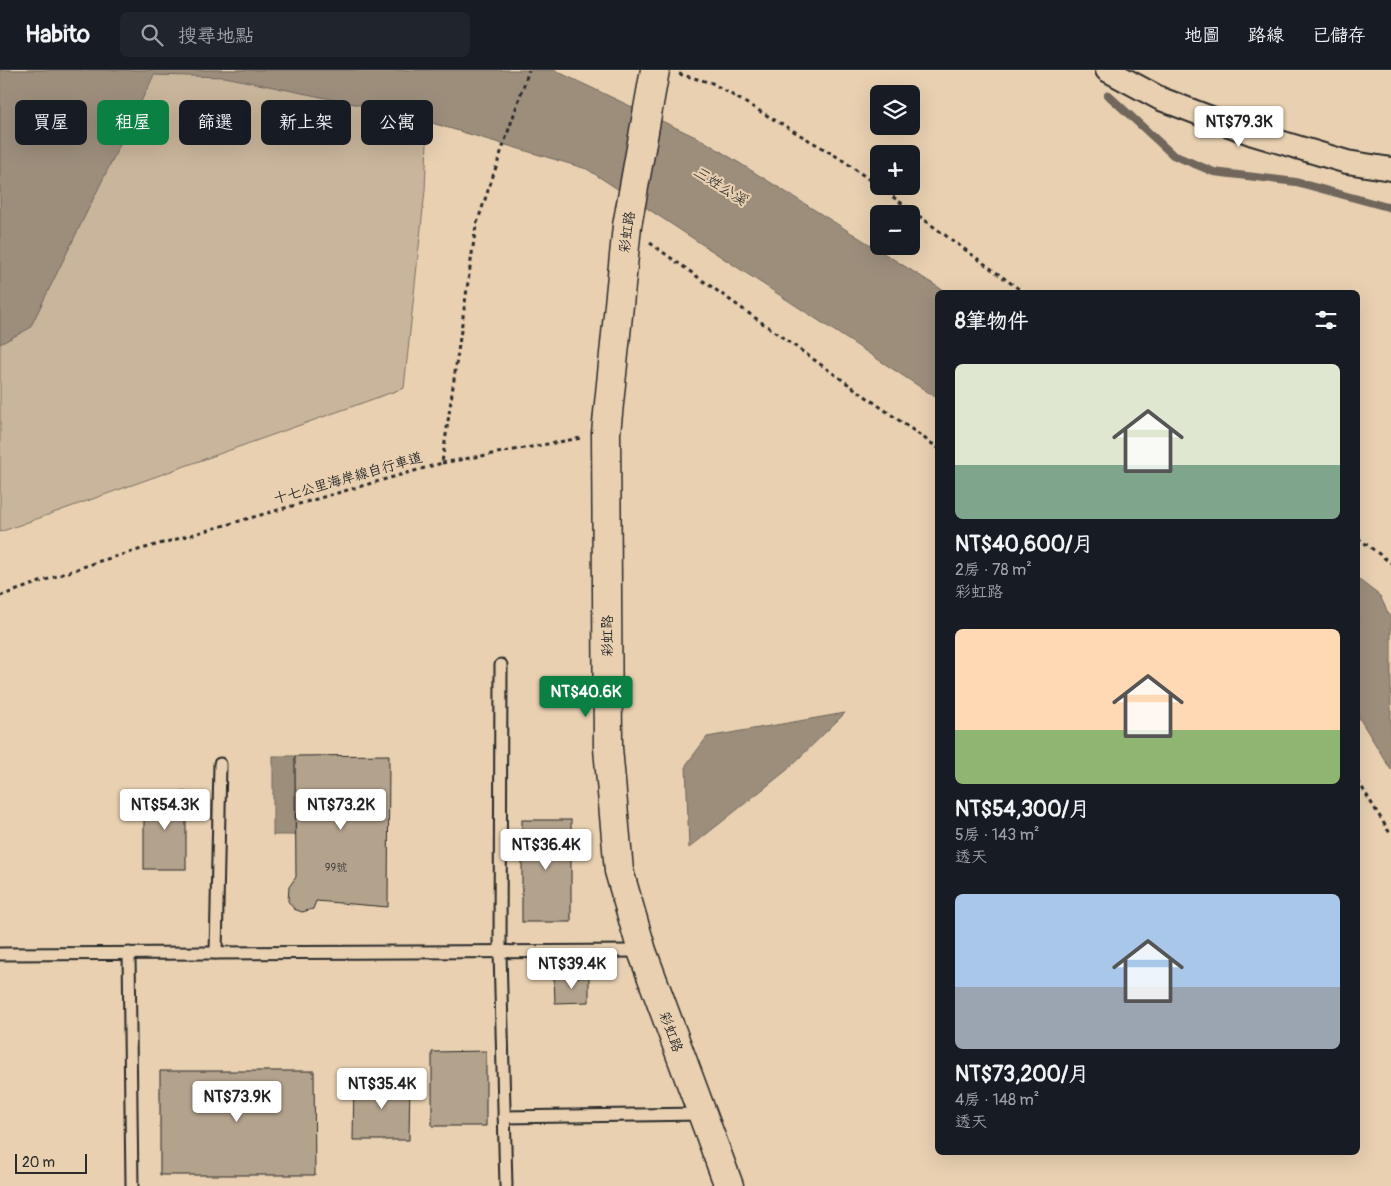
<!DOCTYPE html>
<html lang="zh-TW">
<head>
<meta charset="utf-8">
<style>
	:root { --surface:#171b24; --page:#20242c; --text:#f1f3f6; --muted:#9ea1a6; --line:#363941; --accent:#0b8043 }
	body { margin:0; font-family:Pangolin,"LXGW WenKai TC",sans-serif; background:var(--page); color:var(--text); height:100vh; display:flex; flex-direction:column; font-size:19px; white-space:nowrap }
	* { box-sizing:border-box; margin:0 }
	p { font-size:16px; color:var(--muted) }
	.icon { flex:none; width:28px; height:28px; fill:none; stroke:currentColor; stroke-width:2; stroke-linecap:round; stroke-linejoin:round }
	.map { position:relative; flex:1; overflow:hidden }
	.details { position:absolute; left:935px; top:220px; width:425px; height:865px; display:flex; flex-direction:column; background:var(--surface); border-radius:8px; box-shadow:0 5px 20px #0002 }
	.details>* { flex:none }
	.hud { position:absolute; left:15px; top:30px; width:475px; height:45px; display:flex; gap:10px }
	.buttons { position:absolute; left:870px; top:15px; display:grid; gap:10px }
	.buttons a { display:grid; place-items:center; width:50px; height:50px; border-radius:8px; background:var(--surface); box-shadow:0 5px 20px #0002; font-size:25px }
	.scale { position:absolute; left:15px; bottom:12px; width:72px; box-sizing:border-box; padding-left:5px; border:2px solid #2b2b2b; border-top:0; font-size:14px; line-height:18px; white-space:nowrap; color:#2b2b2b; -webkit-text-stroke:4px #e8d0b1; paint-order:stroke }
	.price { position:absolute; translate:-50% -42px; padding:0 11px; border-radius:5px; background:#fff; color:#222; font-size:16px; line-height:32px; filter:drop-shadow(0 1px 2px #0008) }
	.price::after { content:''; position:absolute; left:50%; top:30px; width:15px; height:11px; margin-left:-8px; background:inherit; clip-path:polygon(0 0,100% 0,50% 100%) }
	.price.selected { background:var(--accent); color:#fff }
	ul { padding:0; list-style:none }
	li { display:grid; align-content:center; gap:10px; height:265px; padding:0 20px }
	li span { display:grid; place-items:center; height:155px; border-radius:8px; color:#555 }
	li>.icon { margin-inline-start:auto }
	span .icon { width:90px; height:90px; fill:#fffc; stroke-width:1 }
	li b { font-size:21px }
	h2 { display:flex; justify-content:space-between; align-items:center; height:60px; padding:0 20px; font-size:21px }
	.chip { padding:0 18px; border-radius:8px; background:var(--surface); box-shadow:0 5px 20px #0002; font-size:18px; line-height:45px }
	.chip.selected { background:var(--accent); color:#fff }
	header { display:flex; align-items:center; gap:30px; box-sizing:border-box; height:70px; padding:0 25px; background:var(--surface); border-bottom:1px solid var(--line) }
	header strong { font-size:24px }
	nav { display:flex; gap:28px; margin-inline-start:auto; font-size:18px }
	.search { width:350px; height:45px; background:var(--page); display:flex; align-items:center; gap:12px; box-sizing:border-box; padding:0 18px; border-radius:8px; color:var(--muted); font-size:19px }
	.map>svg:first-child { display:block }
	.green { fill:#c9b59b; stroke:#7a7063 }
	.water { fill:#9d8e7c; stroke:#6f665c }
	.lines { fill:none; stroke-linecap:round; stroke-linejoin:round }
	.stream { stroke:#6f665c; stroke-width:8 }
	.building { fill:#b3a28c; stroke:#2b2b2b }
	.lane-casing { stroke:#2b2b2b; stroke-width:15 }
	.street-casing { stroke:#2b2b2b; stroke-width:26 }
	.secondary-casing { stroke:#2b2b2b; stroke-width:31 }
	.path { stroke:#2b2b2b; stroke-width:3; stroke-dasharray:4 4; stroke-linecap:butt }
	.lane { stroke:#e8d0b1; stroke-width:11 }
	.street { stroke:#e8d0b1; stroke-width:22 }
	.secondary { stroke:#e8d0b1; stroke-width:28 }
	.labels { text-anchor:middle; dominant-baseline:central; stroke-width:4; stroke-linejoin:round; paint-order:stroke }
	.number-label { font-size:11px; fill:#4d4943 }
	.street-label { font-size:14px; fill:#2b2b2b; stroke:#e8d0b1 }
	.water-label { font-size:15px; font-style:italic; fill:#423f3b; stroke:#e8d0b1 }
</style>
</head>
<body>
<header>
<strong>Habito</strong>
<div class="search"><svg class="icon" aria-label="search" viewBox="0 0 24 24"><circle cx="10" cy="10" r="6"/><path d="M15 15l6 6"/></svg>搜尋地點</div>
<nav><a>地圖</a><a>路線</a><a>已儲存</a></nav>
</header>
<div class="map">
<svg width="1391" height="1116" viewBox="0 0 1391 1116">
	<rect width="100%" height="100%" fill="#e8d0b1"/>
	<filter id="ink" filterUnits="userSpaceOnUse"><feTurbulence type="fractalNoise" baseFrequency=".02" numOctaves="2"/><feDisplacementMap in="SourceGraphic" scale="10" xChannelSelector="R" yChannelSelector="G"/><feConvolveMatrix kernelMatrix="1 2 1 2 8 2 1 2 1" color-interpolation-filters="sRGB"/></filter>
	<g filter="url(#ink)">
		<polygon class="green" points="0,0 430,0 425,120 404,318 0,462"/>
		<g class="water">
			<polygon points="0,0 554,0 704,71 946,222 938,222 937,328 587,99 398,43 225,7 154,5 30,258 0,274"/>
			<polygon points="1358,509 1380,526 1391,549 1391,700 1358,646"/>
			<polygon points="845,643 787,700 689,778 686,695 707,667"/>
			<rect x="273" y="686" width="22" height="79"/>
		</g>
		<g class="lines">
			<polyline class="stream" points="1108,25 1173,85 1214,102 1296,112 1391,138"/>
		</g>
		<g class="building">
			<polygon points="389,685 388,837 316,831 313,839 302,842 294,839 288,831 289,817 296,807 295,686"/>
			<rect x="144" y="722" width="42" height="77"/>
			<rect x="522" y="750" width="49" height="102"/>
			<polygon points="554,907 589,907 589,932 555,933"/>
			<polygon points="486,981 486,1056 432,1056 432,982"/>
			<polygon points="160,1001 314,1001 315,1105 160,1105"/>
			<polygon points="354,1009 410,1009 409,1070 353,1070"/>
		</g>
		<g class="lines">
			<g class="lane-casing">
				<g id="lane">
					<polyline points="501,595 500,882 506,1116"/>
					<polyline points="129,883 132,1116"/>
					<polyline points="216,883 220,694"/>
					<polyline points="0,884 642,881"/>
					<polyline points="504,1047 701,1044"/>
				</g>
			</g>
			<g class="street-casing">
				<polyline id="street" points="1107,0 1161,29 1253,64 1347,92 1391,99"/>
			</g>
			<g class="secondary-casing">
				<polyline id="secondary" points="655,0 627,156 606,363 608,678 619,801 642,881 729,1116"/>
			</g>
			<g class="path">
				<polyline points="679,4 712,13 841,89 1023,222"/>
				<polyline points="650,173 938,378"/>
				<polyline points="442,393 581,368"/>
				<polyline points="1358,468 1391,493"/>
				<polyline points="0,526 100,491 442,393 476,156 529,0"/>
				<polyline points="1358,711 1391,765"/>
			</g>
			<use href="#lane" class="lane"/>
			<use href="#street" class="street"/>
			<use href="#secondary" class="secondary"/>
		</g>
	</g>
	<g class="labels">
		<g class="number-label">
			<text x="336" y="797">99號</text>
		</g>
		<g class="street-label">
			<text transform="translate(627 162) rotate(-82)">彩虹路</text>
			<text transform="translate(348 408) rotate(-16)">十七公里海岸線自行車道</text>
			<text transform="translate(607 566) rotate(-90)">彩虹路</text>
			<text transform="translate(671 962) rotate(70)">彩虹路</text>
		</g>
		<g class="water-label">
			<text transform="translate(720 116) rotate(32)">三姓公溪</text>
		</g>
	</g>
</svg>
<div class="buttons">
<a><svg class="icon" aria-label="layers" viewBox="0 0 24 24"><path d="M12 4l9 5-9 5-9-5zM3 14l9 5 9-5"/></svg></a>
<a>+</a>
<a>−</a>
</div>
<div class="scale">20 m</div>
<b class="price" style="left:1239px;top:78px">NT$79.3K</b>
<b class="price selected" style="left:586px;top:648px">NT$40.6K</b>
<b class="price" style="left:165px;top:761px">NT$54.3K</b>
<b class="price" style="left:341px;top:761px">NT$73.2K</b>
<b class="price" style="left:546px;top:801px">NT$36.4K</b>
<b class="price" style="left:572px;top:920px">NT$39.4K</b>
<b class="price" style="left:382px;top:1040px">NT$35.4K</b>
<b class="price" style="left:237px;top:1053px">NT$73.9K</b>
<div class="hud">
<a class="chip">買屋</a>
<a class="chip selected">租屋</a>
<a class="chip">篩選</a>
<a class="chip">新上架</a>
<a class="chip">公寓</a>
</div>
<section class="details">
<h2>8筆物件<svg class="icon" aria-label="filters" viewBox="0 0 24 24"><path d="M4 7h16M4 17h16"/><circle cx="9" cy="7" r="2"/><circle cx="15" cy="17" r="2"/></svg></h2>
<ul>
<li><span style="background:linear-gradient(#dfe7d0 65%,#7fa58c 0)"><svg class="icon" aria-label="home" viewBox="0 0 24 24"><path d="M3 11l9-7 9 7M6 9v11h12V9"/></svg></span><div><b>NT$40,600/月</b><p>2房 · 78 m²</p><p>彩虹路</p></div></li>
<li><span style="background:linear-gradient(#ffd9b3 65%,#8fb573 0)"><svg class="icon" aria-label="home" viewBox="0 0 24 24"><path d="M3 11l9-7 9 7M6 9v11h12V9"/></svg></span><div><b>NT$54,300/月</b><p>5房 · 143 m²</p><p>透天</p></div></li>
<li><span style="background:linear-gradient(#a9c7e8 60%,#9aa5b1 0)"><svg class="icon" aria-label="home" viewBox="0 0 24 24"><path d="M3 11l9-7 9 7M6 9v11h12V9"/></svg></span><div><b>NT$73,200/月</b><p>4房 · 148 m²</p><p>透天</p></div></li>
</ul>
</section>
</div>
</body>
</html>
